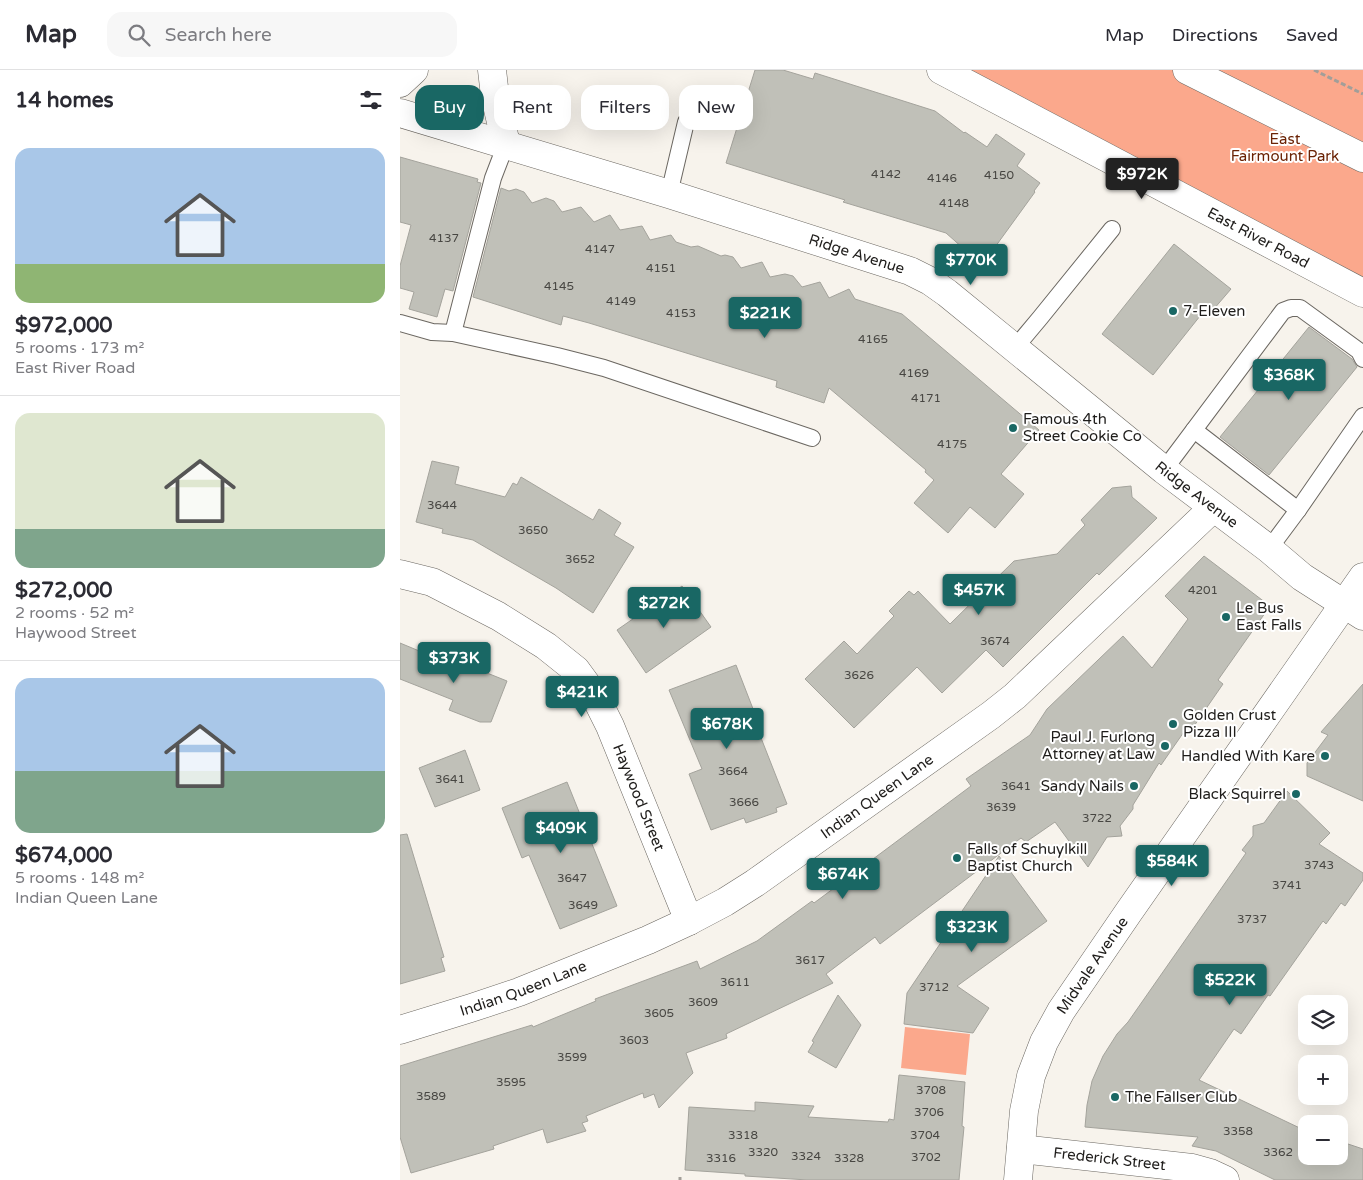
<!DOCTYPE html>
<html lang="en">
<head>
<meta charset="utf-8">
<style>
	:root { --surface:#fff; --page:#f7f7f7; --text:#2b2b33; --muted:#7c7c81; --line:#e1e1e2; --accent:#196764 }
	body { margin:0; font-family:"Varela Round",sans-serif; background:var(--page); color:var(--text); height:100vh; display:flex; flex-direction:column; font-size:19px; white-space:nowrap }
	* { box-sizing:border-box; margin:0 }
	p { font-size:16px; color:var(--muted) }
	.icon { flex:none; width:28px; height:28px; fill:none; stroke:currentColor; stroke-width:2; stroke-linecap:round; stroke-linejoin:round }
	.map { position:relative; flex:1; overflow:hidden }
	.drawer { display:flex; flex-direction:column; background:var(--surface); width:400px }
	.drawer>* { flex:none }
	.banner { position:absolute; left:15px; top:15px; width:475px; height:45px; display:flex; gap:10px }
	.tools { position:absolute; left:898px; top:925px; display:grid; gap:10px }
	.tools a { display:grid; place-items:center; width:50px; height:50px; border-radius:10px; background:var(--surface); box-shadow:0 5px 20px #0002; font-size:25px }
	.price { position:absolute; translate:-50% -42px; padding:0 11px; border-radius:5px; background:var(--accent); color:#fff; font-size:16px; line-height:32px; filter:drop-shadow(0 1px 2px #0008) }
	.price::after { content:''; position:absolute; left:50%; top:30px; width:15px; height:11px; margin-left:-8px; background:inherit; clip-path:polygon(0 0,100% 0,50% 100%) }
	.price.active { background:#222; color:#fff }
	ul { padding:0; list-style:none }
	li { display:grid; align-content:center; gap:10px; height:265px; padding:0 15px }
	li+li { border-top:1px solid var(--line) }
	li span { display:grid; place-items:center; height:155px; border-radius:15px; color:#555 }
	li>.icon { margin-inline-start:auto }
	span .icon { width:90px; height:90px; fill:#fffc; stroke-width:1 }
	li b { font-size:21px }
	h2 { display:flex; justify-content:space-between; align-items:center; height:60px; padding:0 15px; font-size:21px }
	.pill { padding:0 18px; border-radius:15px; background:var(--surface); box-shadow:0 5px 20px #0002; font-size:18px; line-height:45px }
	.pill.active { background:var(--accent); color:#fff }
	header { display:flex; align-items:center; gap:30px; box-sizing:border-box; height:70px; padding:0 25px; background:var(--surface); border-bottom:1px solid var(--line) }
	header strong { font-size:24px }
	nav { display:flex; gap:28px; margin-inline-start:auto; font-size:18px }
	.search { width:350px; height:45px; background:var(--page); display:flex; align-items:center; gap:12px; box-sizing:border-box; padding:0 18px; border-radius:15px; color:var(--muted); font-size:19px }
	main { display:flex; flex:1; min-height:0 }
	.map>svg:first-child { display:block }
	.green { fill:#fba88c }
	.building { fill:#c0c0b8; stroke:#a4a39c }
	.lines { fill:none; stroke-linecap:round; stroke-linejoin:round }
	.service-casing { stroke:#6b6761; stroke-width:18 }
	.minor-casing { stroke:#6b6761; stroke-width:29 }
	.tertiary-casing { stroke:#6b6761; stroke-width:29 }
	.secondary-casing { stroke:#6b6761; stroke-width:29 }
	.primary-casing { stroke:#6b6761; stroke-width:29 }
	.motorway-casing { stroke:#6b6761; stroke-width:29 }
	.path { stroke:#a29e99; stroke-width:3; stroke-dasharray:5 2.5; stroke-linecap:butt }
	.service { stroke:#fff; stroke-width:16 }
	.minor { stroke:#fff; stroke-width:28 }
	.tertiary { stroke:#fff; stroke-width:28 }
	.secondary { stroke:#fff; stroke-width:28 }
	.primary { stroke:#fff; stroke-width:28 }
	.motorway { stroke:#fff; stroke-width:28 }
	.poi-dot { fill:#196764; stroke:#fff; stroke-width:2 }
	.labels { text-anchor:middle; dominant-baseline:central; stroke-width:4; stroke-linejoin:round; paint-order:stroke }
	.number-label { font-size:12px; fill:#474642 }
	.park-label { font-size:15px; fill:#6a2204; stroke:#fff }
	.street-label { font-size:15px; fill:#1f1d1b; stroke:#fff }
	.poi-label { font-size:15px; fill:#1f1d1b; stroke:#fff; text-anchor:start }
</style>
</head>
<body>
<header>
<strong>Map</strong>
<div class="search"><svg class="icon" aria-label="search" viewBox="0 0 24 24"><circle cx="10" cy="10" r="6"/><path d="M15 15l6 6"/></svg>Search here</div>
<nav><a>Map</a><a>Directions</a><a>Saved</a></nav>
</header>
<main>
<section class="drawer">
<h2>14 homes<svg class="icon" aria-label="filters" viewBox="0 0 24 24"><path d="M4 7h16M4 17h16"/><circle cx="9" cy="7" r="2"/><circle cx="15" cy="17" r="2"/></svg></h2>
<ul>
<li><span style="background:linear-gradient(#a9c7e8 75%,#8fb573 0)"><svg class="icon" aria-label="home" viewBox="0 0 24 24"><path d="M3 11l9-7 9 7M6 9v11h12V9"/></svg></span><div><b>$972,000</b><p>5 rooms · 173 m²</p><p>East River Road</p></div></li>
<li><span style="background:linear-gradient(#dfe7d0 75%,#7fa58c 0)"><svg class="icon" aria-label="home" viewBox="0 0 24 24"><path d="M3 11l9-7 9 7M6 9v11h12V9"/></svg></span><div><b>$272,000</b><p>2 rooms · 52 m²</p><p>Haywood Street</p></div></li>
<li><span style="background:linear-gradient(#a9c7e8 60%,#7fa58c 0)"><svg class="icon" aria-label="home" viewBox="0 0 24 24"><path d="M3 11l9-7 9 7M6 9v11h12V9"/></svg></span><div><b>$674,000</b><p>5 rooms · 148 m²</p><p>Indian Queen Lane</p></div></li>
</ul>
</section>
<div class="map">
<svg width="963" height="1110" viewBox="0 0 963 1110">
	<rect width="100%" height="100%" fill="#f7f3ec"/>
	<g class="green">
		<polygon points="571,0 963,0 963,207"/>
		<polygon points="505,957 570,964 566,1005 501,998"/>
	</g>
	<g class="building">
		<polygon points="355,0 383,0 413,9 415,3 535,41 564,63 565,62 587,77 596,64 625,84 617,96 640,113 634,121 635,122 582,195 546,163 443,132 445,130 326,93"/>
		<polygon points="0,87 78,109 77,112 81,113 53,221 45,219 37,247 9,239 14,222 0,218 0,196 11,155 0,152"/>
		<polygon points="101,118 109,121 116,119 124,122 132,133 146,128 154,131 162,142 181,137 194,152 210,145 220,160 242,156 250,170 271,165 276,172 291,177 298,176 321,186 325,185 333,187 341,198 362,192 370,207 385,204 393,206 402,217 420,212 429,228 449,219 455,229 502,244 639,360 601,404 624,424 595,458 570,437 548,463 514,433 534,410 525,402 526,400 429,318 424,333 376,317 377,311 189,253 163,246 161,255 73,227"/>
		<polygon points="774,174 831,219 813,240 808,236 753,305 702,264"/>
		<polygon points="909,257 952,289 957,297 869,405 820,367"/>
		<polygon points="32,391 59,397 55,414 105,427 113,413 117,415 121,407 193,450 199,439 221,453 214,465 234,477 193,543 156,518 73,470 42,463 43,459 16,452"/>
		<polygon points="731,416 732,427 757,448 699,505 697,503 603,597 586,580 542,623 517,597 454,658 405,609 444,571 457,584 494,546 489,541 509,521 514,525 518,521 550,554 614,491 657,484 685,455 681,450 712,418"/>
		<polygon points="804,486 870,536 818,610 823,614 792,659 788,656 761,695 759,693 733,735 733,739 720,756 722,766 707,767 688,797 655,752 626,772 621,768 480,874 475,867 426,904 433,913 326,964 327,968 286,983 293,1003 259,1038 254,1024 244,1028 243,1023 186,1046 188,1051 182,1053 186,1061 147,1073 143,1059 93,1076 94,1079 11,1103 0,1067 0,996 132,955 133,957 196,931 195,929 297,891 300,899 357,871 412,831 414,833 571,716 566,709 630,665 647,639 723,566 752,598 788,549 765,526"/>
		<polygon points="282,516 311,557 246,603 217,560 273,521 274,522"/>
		<polygon points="0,573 65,600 67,595 107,611 91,652 80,652 49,640 53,630 0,609"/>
		<polygon points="336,595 355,644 352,645 387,734 376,738 377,742 346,753 344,748 311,760 289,704 302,699 269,620"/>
		<polygon points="963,614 963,731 907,706 907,693 928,665 921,662"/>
		<polygon points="65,680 80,720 35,737 19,698"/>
		<polygon points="167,712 217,836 160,859 129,785 122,788 102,738"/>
		<polygon points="887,721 930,763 919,774 963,803 963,810 945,836 941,833 926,854 923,851 870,926 868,925 841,964 834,959 799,1010 906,1061 906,1086 939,1086 939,1071 963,1079 963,1110 875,1110 816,1081 792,1076 798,1067 685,1057 687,1035 692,1011 703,986 717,964 728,952 846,783 842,780 853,766 853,756 864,753"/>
		<polygon points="7,764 44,887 41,888 45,901 0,914 0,765"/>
		<polygon points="599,786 647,851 557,916 589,938 573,963 504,954 507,923"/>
		<polygon points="438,925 461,955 436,998 408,982 414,972 412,971"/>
		<polygon points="499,1005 565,1012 562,1056 564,1057 559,1110 408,1110 345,1106 345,1104 285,1100 289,1037 355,1041 355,1032 414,1036 408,1047 488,1052 489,1049 494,1050"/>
	</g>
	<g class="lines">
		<g class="service-casing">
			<g id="service">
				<polyline points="269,124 286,52"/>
				<polyline points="0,253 32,262 53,263 157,286 204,298 412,368"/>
				<polyline points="53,263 93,108 106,74"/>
				<polyline points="614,279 640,248 712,159"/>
				<polyline points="794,360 898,440"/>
				<polyline points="764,400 883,241 891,238 900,238 959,281 963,289"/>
				<polyline points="869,479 898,440 963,346"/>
			</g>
		</g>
		<g class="minor-casing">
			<g id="minor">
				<path id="s1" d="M541 0 963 223"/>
				<path id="s2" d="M0 504 32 512 98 546 146 576 176 600 195 626 210 656 289 851"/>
				<path id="s3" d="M0 960 71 938 119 922 248 870 289 851 325 832 355 813 591 645 615 626 813 438"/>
				<path id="s4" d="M621 1079 792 1098 810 1103 825 1110"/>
			</g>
		</g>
		<g class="tertiary-casing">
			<g id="tertiary">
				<path id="s5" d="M618 1110 624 1041 631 1006 644 972 661 941 728 843 963 507"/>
			</g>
		</g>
		<g class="secondary-casing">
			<g id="secondary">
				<path id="s6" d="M0 43 269 124 510 201 530 211 547 223 764 400 869 479 902 507 963 546"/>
			</g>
		</g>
		<g class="primary-casing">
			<g id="primary">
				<polyline points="92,0 95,26 106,74"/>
				<polyline points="787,0 963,88"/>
			</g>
		</g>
		<g class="motorway-casing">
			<polyline id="motorway" points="0,13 14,0"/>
		</g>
		<g class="path">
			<polyline points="914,0 963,24"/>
			<polyline points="280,1110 280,1107"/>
		</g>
		<use href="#service" class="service"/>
		<use href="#minor" class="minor"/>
		<use href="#tertiary" class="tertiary"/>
		<use href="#secondary" class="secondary"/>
		<use href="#primary" class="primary"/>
		<use href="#motorway" class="motorway"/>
	</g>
	<g class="poi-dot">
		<circle cx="773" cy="241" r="5"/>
		<circle cx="613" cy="358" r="5"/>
		<circle cx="826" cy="547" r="5"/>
		<circle cx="773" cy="654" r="5"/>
		<circle cx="765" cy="676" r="5"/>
		<circle cx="925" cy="686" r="5"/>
		<circle cx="734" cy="716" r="5"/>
		<circle cx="896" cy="724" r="5"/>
		<circle cx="557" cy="788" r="5"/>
		<circle cx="715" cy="1027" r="5"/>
	</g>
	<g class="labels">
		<g class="number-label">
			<text x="486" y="104">4142</text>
			<text x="599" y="105">4150</text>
			<text x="542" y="108">4146</text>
			<text x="554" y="133">4148</text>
			<text x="44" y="168">4137</text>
			<text x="200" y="179">4147</text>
			<text x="261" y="198">4151</text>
			<text x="159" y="216">4145</text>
			<text x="221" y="231">4149</text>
			<text x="281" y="243">4153</text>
			<text x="473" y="269">4165</text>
			<text x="514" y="303">4169</text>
			<text x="526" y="328">4171</text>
			<text x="552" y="374">4175</text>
			<text x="42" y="435">3644</text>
			<text x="133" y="460">3650</text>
			<text x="180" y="489">3652</text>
			<text x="803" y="520">4201</text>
			<text x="595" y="571">3674</text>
			<text x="459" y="605">3626</text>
			<text x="333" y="701">3664</text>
			<text x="50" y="709">3641</text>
			<text x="616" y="716">3641</text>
			<text x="344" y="732">3666</text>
			<text x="601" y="737">3639</text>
			<text x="697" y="748">3722</text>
			<text x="919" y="795">3743</text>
			<text x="172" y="808">3647</text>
			<text x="887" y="815">3741</text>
			<text x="183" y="835">3649</text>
			<text x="852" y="849">3737</text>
			<text x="410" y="890">3617</text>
			<text x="335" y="912">3611</text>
			<text x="534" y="917">3712</text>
			<text x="303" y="932">3609</text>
			<text x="259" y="943">3605</text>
			<text x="234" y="970">3603</text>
			<text x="172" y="987">3599</text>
			<text x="111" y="1012">3595</text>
			<text x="531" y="1020">3708</text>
			<text x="31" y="1026">3589</text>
			<text x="529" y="1042">3706</text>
			<text x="838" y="1061">3358</text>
			<text x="343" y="1065">3318</text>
			<text x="525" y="1065">3704</text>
			<text x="363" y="1082">3320</text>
			<text x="878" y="1082">3362</text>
			<text x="406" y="1086">3324</text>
			<text x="526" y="1087">3702</text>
			<text x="321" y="1088">3316</text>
			<text x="449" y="1088">3328</text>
		</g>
		<g class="park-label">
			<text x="885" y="69">East<tspan x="885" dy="17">Fairmount Park</tspan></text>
		</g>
		<g class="street-label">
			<text stroke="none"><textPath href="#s1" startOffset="359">East River Road</textPath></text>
			<text stroke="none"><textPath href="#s6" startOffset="478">Ridge Avenue</textPath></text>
			<text stroke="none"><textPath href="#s6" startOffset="898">Ridge Avenue</textPath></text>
			<text stroke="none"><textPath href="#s3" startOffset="535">Indian Queen Lane</textPath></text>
			<text stroke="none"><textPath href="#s2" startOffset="345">Haywood Street</textPath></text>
			<text stroke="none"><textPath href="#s5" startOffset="232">Midvale Avenue</textPath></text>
			<text stroke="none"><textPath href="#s3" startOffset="130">Indian Queen Lane</textPath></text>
			<text stroke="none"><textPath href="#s4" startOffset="89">Frederick Street</textPath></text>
		</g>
		<g class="poi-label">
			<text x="783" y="241">7-Eleven</text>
			<text x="623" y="349">Famous 4th<tspan x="623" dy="17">Street Cookie Co</tspan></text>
			<text x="836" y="538">Le Bus<tspan x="836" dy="17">East Falls</tspan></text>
			<text x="783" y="645">Golden Crust<tspan x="783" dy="17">Pizza III</tspan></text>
			<text x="755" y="667" text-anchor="end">Paul J. Furlong<tspan x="755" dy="17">Attorney at Law</tspan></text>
			<text x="915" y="686" text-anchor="end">Handled With Kare</text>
			<text x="724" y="716" text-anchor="end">Sandy Nails</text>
			<text x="886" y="724" text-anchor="end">Black Squirrel</text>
			<text x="567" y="779">Falls of Schuylkill<tspan x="567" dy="17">Baptist Church</tspan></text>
			<text x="725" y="1027">The Fallser Club</text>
		</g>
	</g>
</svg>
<div class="tools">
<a><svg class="icon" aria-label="layers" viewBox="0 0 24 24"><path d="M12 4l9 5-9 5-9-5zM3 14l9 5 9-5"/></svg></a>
<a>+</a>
<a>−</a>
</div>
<b class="price active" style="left:742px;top:130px">$972K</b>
<b class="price" style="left:571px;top:216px">$770K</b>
<b class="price" style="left:365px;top:269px">$221K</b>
<b class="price" style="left:889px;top:331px">$368K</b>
<b class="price" style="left:579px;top:546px">$457K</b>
<b class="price" style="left:264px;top:559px">$272K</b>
<b class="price" style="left:54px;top:614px">$373K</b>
<b class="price" style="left:182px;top:648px">$421K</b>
<b class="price" style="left:327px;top:680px">$678K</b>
<b class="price" style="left:161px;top:784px">$409K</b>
<b class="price" style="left:772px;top:817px">$584K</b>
<b class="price" style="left:443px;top:830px">$674K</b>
<b class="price" style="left:572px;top:883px">$323K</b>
<b class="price" style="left:830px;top:936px">$522K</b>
<div class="banner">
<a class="pill active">Buy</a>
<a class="pill">Rent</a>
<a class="pill">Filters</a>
<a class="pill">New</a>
</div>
</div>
</main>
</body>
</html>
